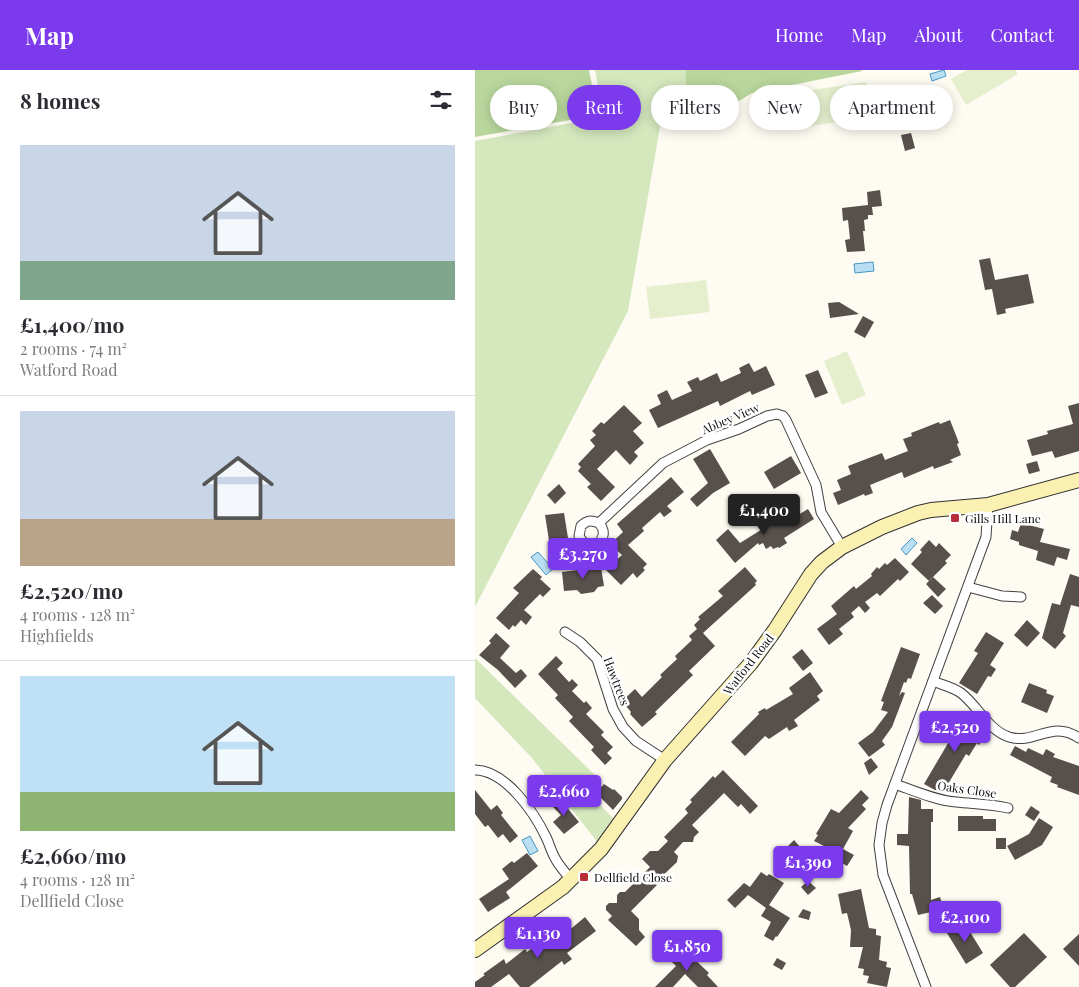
<!DOCTYPE html>
<html lang="en">
<head>
<meta charset="utf-8">
<style>
	:root { --surface:#fff; --page:#f2f2f3; --text:#2b2b33; --muted:#7c7c81; --line:#e1e1e2; --accent:#7c3aed }
	body { margin:0; font-family:"Playfair Display",serif; background:var(--page); color:var(--text); height:100vh; display:flex; flex-direction:column; font-size:19px; white-space:nowrap }
	* { box-sizing:border-box; margin:0 }
	p { font-size:16px; color:var(--muted) }
	.icon { flex:none; width:28px; height:28px; fill:none; stroke:currentColor; stroke-width:2; stroke-linecap:round; stroke-linejoin:round }
	.map { position:relative; flex:1; overflow:hidden }
	.side { display:flex; flex-direction:column; background:var(--surface); width:475px }
	.side>* { flex:none }
	.top-card { position:absolute; left:15px; top:15px; width:475px; height:45px; display:flex; gap:10px }
	.price { position:absolute; translate:-50% -42px; padding:0 11px; border-radius:5px; background:var(--accent); color:#fff; font-size:16px; line-height:32px; filter:drop-shadow(0 1px 2px #0008) }
	.price::after { content:''; position:absolute; left:50%; top:30px; width:15px; height:11px; margin-left:-8px; background:inherit; clip-path:polygon(0 0,100% 0,50% 100%) }
	.price.on { background:#222; color:#fff }
	ul { padding:0; list-style:none }
	li { display:grid; align-content:center; gap:10px; height:265px; padding:0 20px }
	li+li { border-top:1px solid var(--line) }
	li span { display:grid; place-items:center; height:155px; border-radius:0px; color:#555 }
	li>.icon { margin-inline-start:auto }
	span .icon { width:90px; height:90px; fill:#fffc; stroke-width:1 }
	li b { font-size:21px }
	h2 { display:flex; justify-content:space-between; align-items:center; height:60px; padding:0 20px; font-size:21px }
	.pill { padding:0 18px; border-radius:22px; background:var(--surface); box-shadow:0 2px 12px #0003; font-size:18px; line-height:45px }
	.pill.on { background:var(--accent); color:#fff }
	header { display:flex; align-items:center; gap:30px; box-sizing:border-box; height:70px; padding:0 25px; background:var(--accent); color:#fff }
	header strong { font-size:24px }
	nav { display:flex; gap:28px; margin-inline-start:auto; font-size:18px }
	main { display:flex; flex:1; min-height:0 }
	.map>svg:first-child { display:block }
	.green { fill:#d4e7bd }
	.forest { fill:#b9d79d }
	.pitch { fill:#e5efce }
	.water { fill:#badff3; stroke:#4596c5 }
	.building { fill:#57504c }
	.lines { fill:none; stroke-linecap:round; stroke-linejoin:round }
	.street-casing { stroke:#424242; stroke-width:11 }
	.secondary-casing { stroke:#313131; stroke-width:16 }
	.street { stroke:#fff; stroke-width:9 }
	.secondary { stroke:#faf0b1; stroke-width:14 }
	.poi-dot { fill:#b82f39; stroke:#fff; stroke-width:2 }
	.labels { text-anchor:middle; dominant-baseline:central; stroke-width:5; stroke-linejoin:round; paint-order:stroke }
	.street-label { font-size:12px; fill:#0f0f0f; stroke:#fff }
	.poi-label { font-size:12px; fill:#0f0f0f; stroke:#fff; text-anchor:start }
</style>
</head>
<body>
<header>
<strong>Map</strong>
<nav><a>Home</a><a>Map</a><a>About</a><a>Contact</a></nav>
</header>
<main>
<section class="side">
<h2>8 homes<svg class="icon" aria-label="filters" viewBox="0 0 24 24"><path d="M4 7h16M4 17h16"/><circle cx="9" cy="7" r="2"/><circle cx="15" cy="17" r="2"/></svg></h2>
<ul>
<li><span style="background:linear-gradient(#c9d6e8 75%,#7fa58c 0)"><svg class="icon" aria-label="home" viewBox="0 0 24 24"><path d="M3 11l9-7 9 7M6 9v11h12V9"/></svg></span><div><b>£1,400/mo</b><p>2 rooms · 74 m²</p><p>Watford Road</p></div></li>
<li><span style="background:linear-gradient(#c9d6e8 70%,#b9a48a 0)"><svg class="icon" aria-label="home" viewBox="0 0 24 24"><path d="M3 11l9-7 9 7M6 9v11h12V9"/></svg></span><div><b>£2,520/mo</b><p>4 rooms · 128 m²</p><p>Highfields</p></div></li>
<li><span style="background:linear-gradient(#bfe0f5 75%,#8fb573 0)"><svg class="icon" aria-label="home" viewBox="0 0 24 24"><path d="M3 11l9-7 9 7M6 9v11h12V9"/></svg></span><div><b>£2,660/mo</b><p>4 rooms · 128 m²</p><p>Dellfield Close</p></div></li>
</ul>
</section>
<div class="map">
<svg width="604" height="917" viewBox="0 0 604 917">
	<rect width="100%" height="100%" fill="#fefbf2"/>
	<g class="green">
		<polygon points="120,0 211,0 211,30 189,34 153,241 0,537 0,71 129,47"/>
		<polygon points="0,588 122,707 114,715 117,727 141,751 123,773 57,688 0,628"/>
	</g>
	<g class="forest">
		<polygon points="0,0 114,0 123,45 0,67"/>
		<polygon points="211,0 387,0 387,1 277,23 264,31 188,44 189,34 211,30"/>
	</g>
	<g class="pitch">
		<polygon points="492,0 540,0 543,4 491,35 476,9"/>
		<polygon points="391,12 396,47 328,57 323,22"/>
		<polygon points="231,210 235,242 175,249 171,217"/>
		<polygon points="372,281 391,325 367,335 349,291"/>
	</g>
	<g class="water">
		<polygon points="469,0 471,6 457,11 455,4"/>
		<polygon points="398,192 399,201 380,203 379,194"/>
		<polygon points="437,468 442,473 431,485 426,479"/>
		<polygon points="63,482 78,499 71,505 56,487"/>
		<polygon points="55,766 63,781 55,785 47,770"/>
	</g>
	<g class="building">
		<polygon points="436,63 440,78 430,81 426,65"/>
		<polygon points="405,120 407,136 397,137 398,145 393,145 393,149 389,150 390,161 388,161 390,181 372,182 370,170 375,169 373,150 368,151 367,138 393,135 392,122"/>
		<polygon points="515,188 520,210 553,204 559,233 530,239 531,243 522,245 517,219 510,220 504,190"/>
		<polygon points="364,232 384,244 355,248 353,233"/>
		<polygon points="388,246 399,252 390,268 379,262"/>
		<polygon points="274,293 279,302 291,296 300,315 277,325 275,321 245,336 243,331 183,358 174,340 186,334 182,325 192,320 197,330 217,321 212,312 223,307 225,311 242,303 246,312 266,303 264,298"/>
		<polygon points="343,300 353,323 340,328 330,305"/>
		<polygon points="604,333 604,381 580,388 577,381 557,386 552,370 573,364 572,361 598,354 593,336"/>
		<polygon points="149,335 167,353 158,361 169,373 159,382 163,386 155,395 141,380 122,399 140,417 126,431 112,417 116,414 103,401 106,397 103,394 120,376 115,370 121,365 117,361 126,352 129,354"/>
		<polygon points="475,350 484,373 482,374 486,385 475,390 478,392 459,399 458,396 429,408 427,402 395,415 398,423 390,426 389,424 363,435 358,423 366,420 362,410 376,404 373,396 407,383 410,390 433,381 428,369 437,366 436,363 464,352 465,354"/>
		<polygon points="235,379 255,413 238,423 222,437 215,429 233,413 218,389"/>
		<polygon points="316,386 326,403 299,419 289,402"/>
		<polygon points="562,391 565,401 554,404 551,394"/>
		<polygon points="196,407 209,422 192,436 197,441 189,447 185,442 167,458 169,461 153,475 172,494 168,498 170,500 162,508 158,503 146,515 131,500 147,485 135,474 148,462 142,454"/>
		<polygon points="84,414 91,423 80,434 72,425"/>
		<polygon points="333,439 339,449 309,468 312,473 304,478 303,477 298,479 296,476 291,479 288,473 284,475 283,473 260,493 241,470 253,459 265,473 292,456 291,455 309,444 313,451"/>
		<polygon points="89,443 94,474 75,477 70,445"/>
		<polygon points="546,453 569,459 565,472 595,479 592,490 582,487 579,496 561,490 563,481 544,475 544,472 535,469 537,460 543,462"/>
		<polygon points="454,470 461,477 464,473 476,485 470,491 472,493 454,511 436,494 447,482 445,480"/>
		<polygon points="420,488 434,502 425,511 423,509 405,526 402,523 390,532 395,538 390,543 384,536 376,543 379,547 364,559 368,564 354,575 342,559 362,544 356,536 379,516 381,519 397,506 396,504 402,497 404,499 410,493 412,495"/>
		<polygon points="126,497 129,516 123,517 119,522 106,524 102,520 89,521 87,502"/>
		<polygon points="270,497 282,511 280,513 281,515 228,563 240,576 214,601 218,605 180,642 182,644 167,657 155,644 156,642 147,631 160,619 167,627 187,607 185,605 202,589 200,586 217,570 214,566 222,559 219,555 225,549 223,547 248,526 243,521"/>
		<polygon points="58,499 67,507 65,509 76,519 68,527 65,524 49,540 57,547 51,555 46,550 40,557 38,555 34,560 21,548 44,523 38,518"/>
		<polygon points="595,504 604,507 604,537 596,535 588,563 591,566 580,579 567,568 577,533 585,535"/>
		<polygon points="458,507 471,519 463,527 451,514"/>
		<polygon points="457,525 468,536 460,544 448,533"/>
		<polygon points="552,550 565,563 552,577 539,565"/>
		<polygon points="511,562 529,573 515,595 521,599 516,607 513,606 502,624 484,613 503,583 499,581"/>
		<polygon points="21,563 35,576 25,588 41,603 46,599 52,606 40,618 23,600 4,585 16,573 14,571"/>
		<polygon points="426,577 445,584 436,609 433,608 431,613 429,612 424,626 427,622 430,623 417,657 407,671 410,675 394,687 383,673 398,662 413,642 406,640 409,632 406,631"/>
		<polygon points="327,579 338,593 328,601 317,587"/>
		<polygon points="81,586 88,593 82,599 94,612 97,609 103,615 97,621 109,633 111,631 117,638 111,644 129,662 126,665 138,677 132,683 137,688 130,695 116,680 119,677 94,651 98,647 80,628 83,625 63,604"/>
		<polygon points="335,602 348,621 342,626 345,630 319,650 323,656 314,661 312,657 294,669 290,666 270,686 256,672 284,644 283,642 290,638 291,640 318,624 314,618"/>
		<polygon points="554,613 572,620 571,623 579,626 572,643 546,632"/>
		<polygon points="489,646 505,656 502,660 510,665 504,675 502,673 494,686 491,684 473,714 468,711 463,720 460,720 449,714"/>
		<polygon points="540,676 551,682 553,678 568,685 571,679 580,684 578,687 604,696 604,725 582,717 583,715 575,712 577,707 535,685"/>
		<polygon points="396,688 403,697 394,705 389,693"/>
		<polygon points="248,700 283,736 275,744 266,734 263,737 249,723 217,755 224,762 219,767 218,772 208,772 199,782 203,786 202,792 180,813 182,815 156,841 164,849 164,860 170,867 161,876 133,850 137,846 131,840 131,836 134,833 142,833 142,825 145,822 150,822 175,797 167,789 175,781 183,781 193,771 189,767 213,743 210,739 217,732 215,730 238,706 240,708"/>
		<polygon points="129,714 138,720 139,719 147,727 147,729 138,740 121,723"/>
		<polygon points="0,720 16,740 22,735 28,743 26,745 43,766 35,773 28,764 23,768 13,755 10,757 0,744"/>
		<polygon points="386,720 394,728 387,735 391,739 373,758 378,761 368,779 379,785 372,796 350,783 353,778 339,771 343,765 341,764 356,739 364,743"/>
		<polygon points="434,727 446,730 446,739 458,739 458,752 456,752 456,830 465,827 472,853 461,856 456,842 443,845 437,824 435,824 434,776 422,775 422,764 433,764"/>
		<polygon points="84,728 104,752 89,764 78,752 86,745 76,735"/>
		<polygon points="556,736 565,742 559,751 550,745"/>
		<polygon points="483,746 508,746 508,749 521,749 521,761 483,761"/>
		<polygon points="564,748 578,757 567,775 540,790 532,776 554,764"/>
		<rect x="521" y="768" width="10" height="11"/>
		<polygon points="319,770 326,778 319,785 312,777"/>
		<polygon points="52,783 63,796 31,822 35,828 13,842 4,829 34,809 27,799 37,791 39,793"/>
		<polygon points="286,802 292,806 294,804 309,813 294,835 315,848 302,867 301,866 298,871 289,866 296,852 286,846 291,838 273,825 260,838 252,830 269,813 275,817"/>
		<polygon points="333,811 341,818 333,825 326,817"/>
		<polygon points="386,819 394,858 401,859 401,865 406,866 404,890 412,892 411,897 416,898 412,917 392,913 394,906 388,905 389,899 383,898 388,877 375,877 376,860 372,843 367,844 363,824"/>
		<polygon points="328,839 336,842 334,850 323,847"/>
		<polygon points="110,847 121,861 92,883 97,889 89,895 87,891 54,917 45,917 34,904 16,917 0,917 0,912 10,905 8,904 29,889 31,894 50,879 52,882 68,871 73,878"/>
		<polygon points="489,852 508,883 491,894 472,863"/>
		<polygon points="549,863 572,887 540,917 535,917 515,895"/>
		<polygon points="604,864 604,896 588,879"/>
		<polygon points="211,876 218,883 216,886 234,903 232,905 243,917 223,917 210,904 198,917 180,917 201,896 196,891"/>
		<polygon points="302,888 311,893 307,900 298,895"/>
	</g>
	<g class="lines">
		<g class="street-casing">
			<g id="street">
				<path d="M124 453C116 450 112 450 106 456L104 466C114 486 138 469 124 453L188 393 232 370 264 359 292 346 302 344 308 346 311 350 341 415 346 442 367 477"/>
				<polyline points="493,517 527,526 546,527"/>
				<polyline points="90,562 105,572 122,589 138,639 148,657 161,671 190,690"/>
				<path d="M458 611C467 615 478 617 486 623 503 636 513 660 534 667 560 675 577 649 604 668"/>
				<path d="M0 700C30 700 59 742 71 767 74 773 76 781 80 788 84 796 91 803 96 810"/>
				<path d="M420 714C440 721 460 730 481 732 499 734 515 734 533 738"/>
				<polyline points="451,917 408,805 404,775 407,753 412,735 511,467 513,435"/>
			</g>
		</g>
		<g class="secondary-casing">
			<polyline id="secondary" points="0,880 88,817 126,779 190,690 276,593 300,560 336,504 347,492 367,477 407,457 443,443 456,440 513,435 604,410"/>
		</g>
		<use href="#street" class="street"/>
		<use href="#secondary" class="secondary"/>
	</g>
	<g class="poi-dot">
		<rect x="475" y="443" width="10" height="10" rx="2.5"/>
		<rect x="104" y="802" width="10" height="10" rx="2.5"/>
	</g>
	<g class="labels">
		<g class="street-label">
			<text transform="translate(255 348) rotate(-23)">Abbey View</text>
			<text transform="translate(273 594) rotate(-52)">Watford Road</text>
			<text transform="translate(142 611) rotate(69)">Hawtrees</text>
			<text transform="translate(492 719) rotate(8)">Oaks Close</text>
		</g>
		<g class="poi-label">
			<text x="490" y="448">Gills Hill Lane</text>
			<text x="119" y="807">Dellfield Close</text>
		</g>
	</g>
</svg>
<b class="price on" style="left:289px;top:466px">£1,400</b>
<b class="price" style="left:108px;top:510px">£3,270</b>
<b class="price" style="left:480px;top:683px">£2,520</b>
<b class="price" style="left:89px;top:747px">£2,660</b>
<b class="price" style="left:333px;top:818px">£1,390</b>
<b class="price" style="left:490px;top:873px">£2,100</b>
<b class="price" style="left:63px;top:889px">£1,130</b>
<b class="price" style="left:212px;top:902px">£1,850</b>
<div class="top-card">
<a class="pill">Buy</a>
<a class="pill on">Rent</a>
<a class="pill">Filters</a>
<a class="pill">New</a>
<a class="pill">Apartment</a>
</div>
</div>
</main>
</body>
</html>
